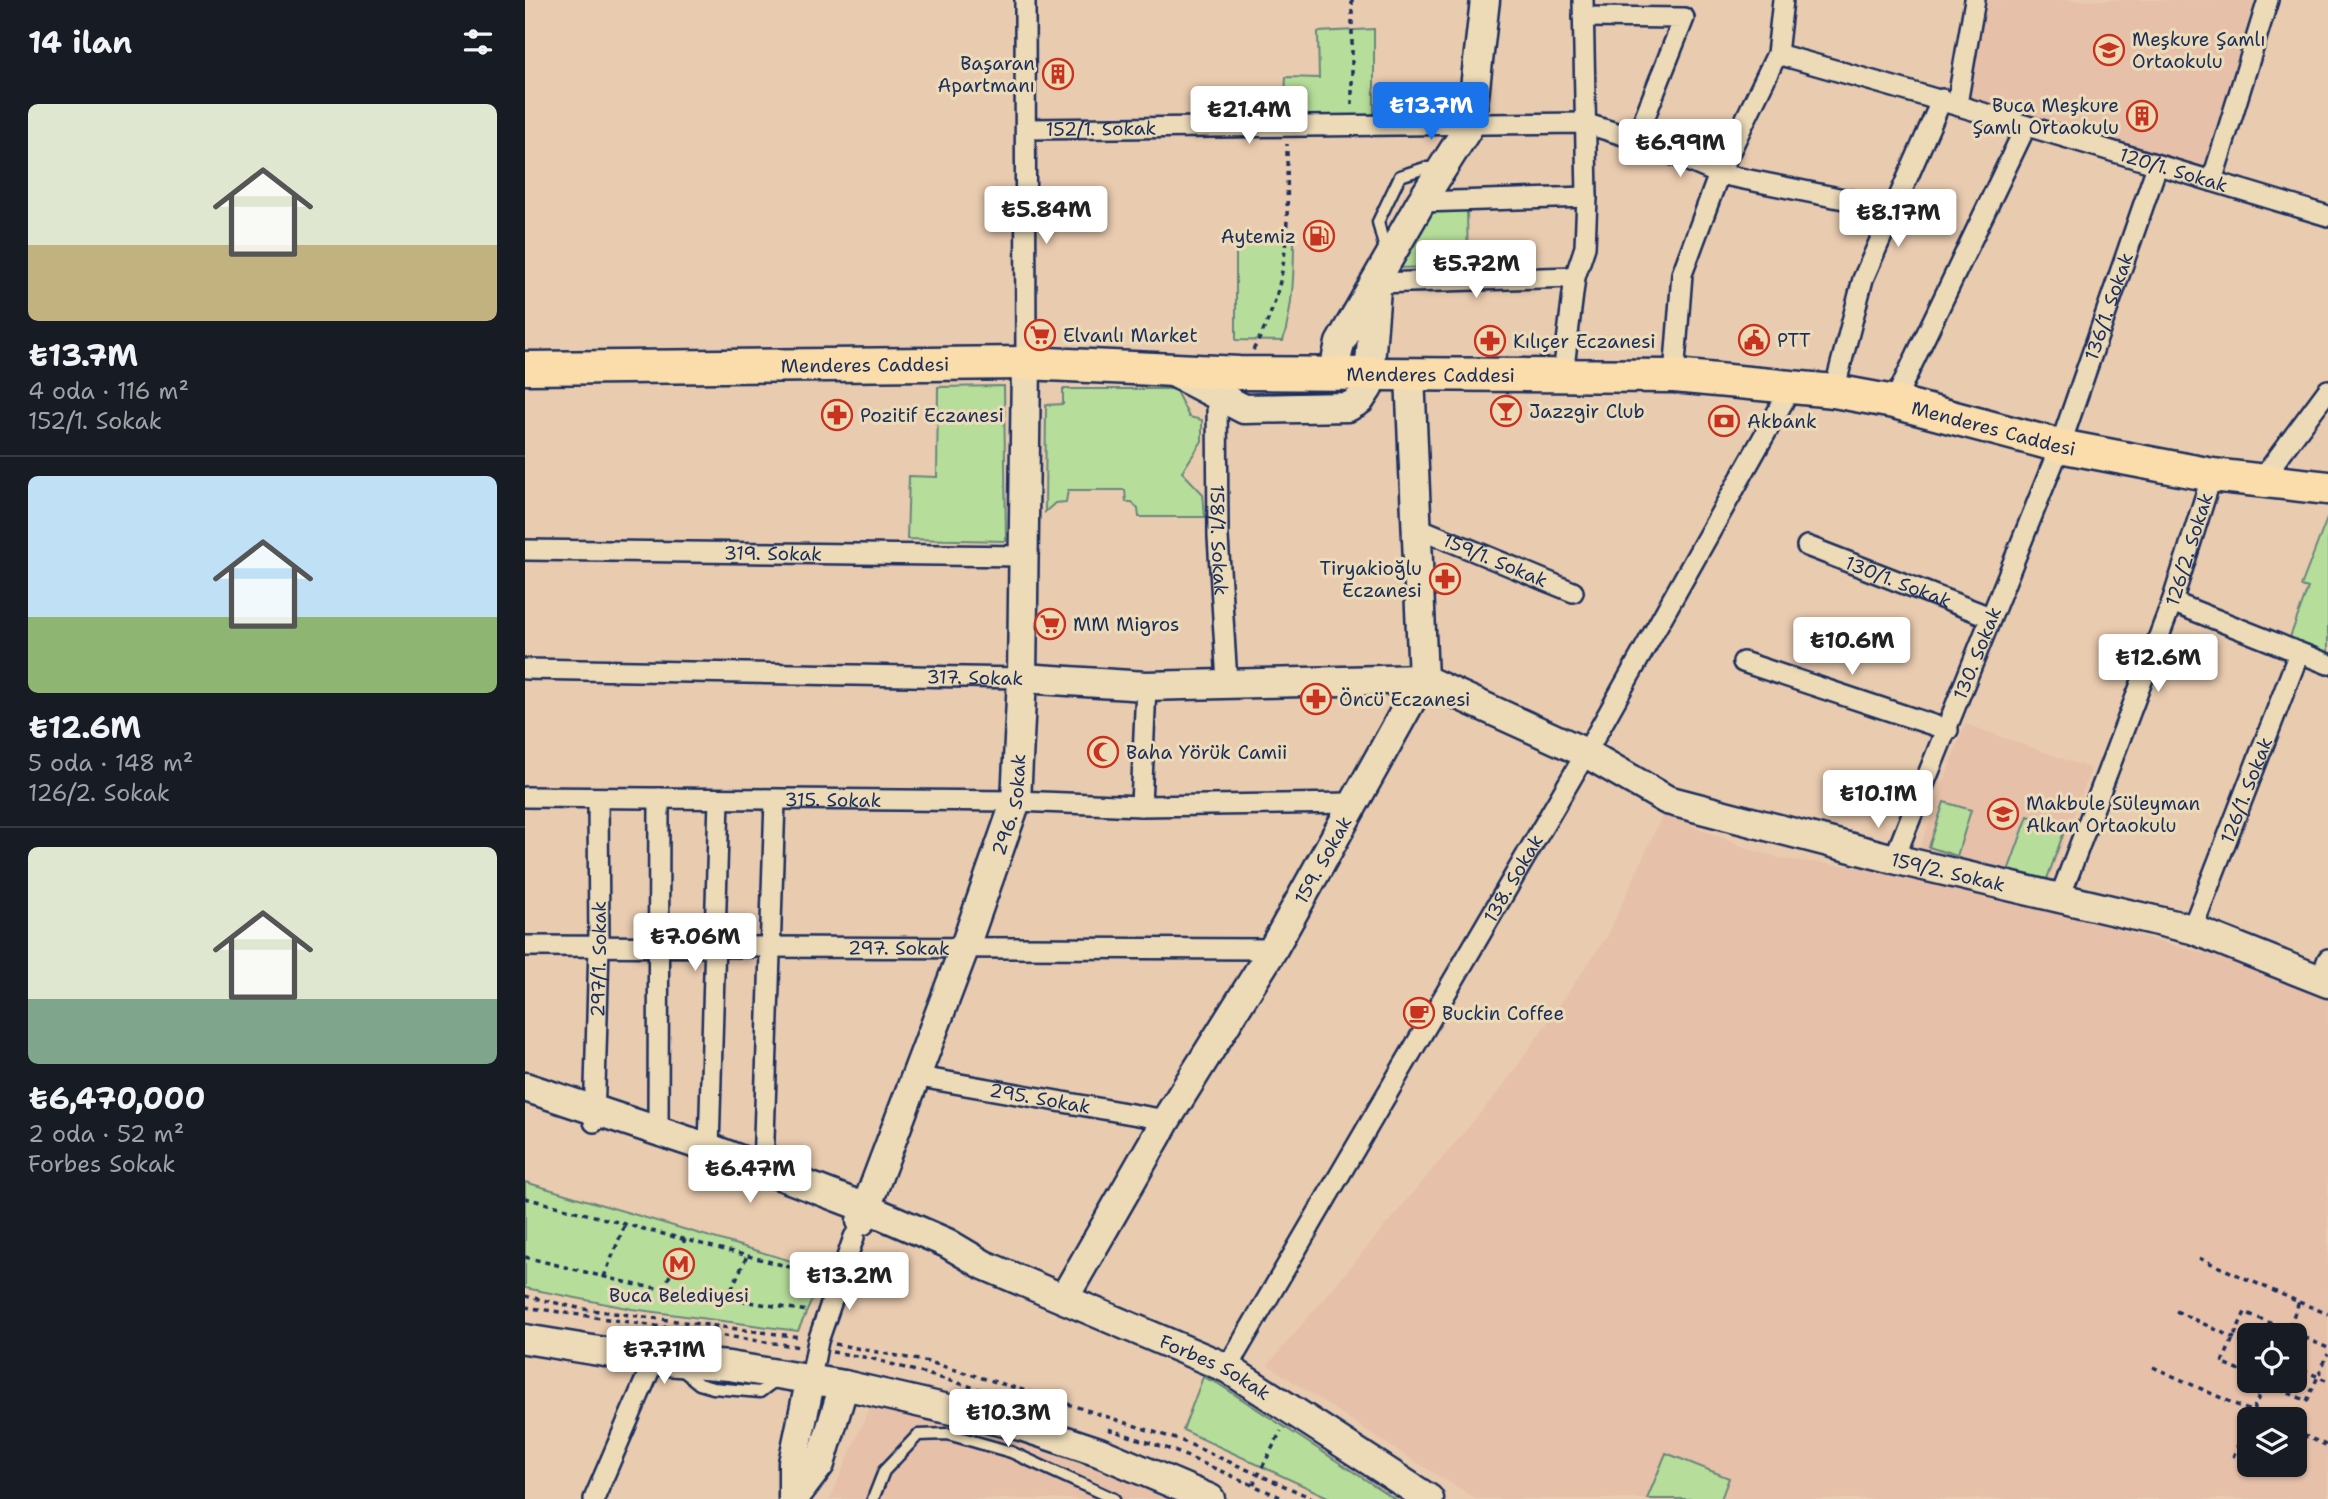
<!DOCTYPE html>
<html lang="tr">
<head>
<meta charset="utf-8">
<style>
	:root { --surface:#171b24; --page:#242831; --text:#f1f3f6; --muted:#9ea1a6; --line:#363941; --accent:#1a73e8 }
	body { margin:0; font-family:"Shantell Sans",sans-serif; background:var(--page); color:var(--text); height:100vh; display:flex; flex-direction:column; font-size:26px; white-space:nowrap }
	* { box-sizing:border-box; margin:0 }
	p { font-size:23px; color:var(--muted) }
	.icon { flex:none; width:38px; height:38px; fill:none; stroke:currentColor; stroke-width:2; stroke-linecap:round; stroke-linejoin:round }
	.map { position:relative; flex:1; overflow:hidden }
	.panel { display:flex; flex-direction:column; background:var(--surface); width:525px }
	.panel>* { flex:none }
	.buttons { position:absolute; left:1712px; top:1323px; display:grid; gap:14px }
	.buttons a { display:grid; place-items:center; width:70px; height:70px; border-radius:10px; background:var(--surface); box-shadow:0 2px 5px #0004; font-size:35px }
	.price { position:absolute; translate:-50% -60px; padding:0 16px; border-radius:7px; background:#fff; color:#222; font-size:23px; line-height:46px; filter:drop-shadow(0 2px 4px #0008) }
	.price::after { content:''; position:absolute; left:50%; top:42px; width:21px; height:16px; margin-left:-10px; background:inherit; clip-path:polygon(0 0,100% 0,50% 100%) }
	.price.active { background:var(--accent); color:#fff }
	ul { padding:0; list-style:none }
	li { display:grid; align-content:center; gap:14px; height:371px; padding:0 28px }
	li+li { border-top:2px solid var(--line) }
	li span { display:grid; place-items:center; height:217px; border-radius:10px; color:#555 }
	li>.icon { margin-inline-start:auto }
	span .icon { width:126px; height:126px; fill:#fffc; stroke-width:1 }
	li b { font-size:30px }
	h2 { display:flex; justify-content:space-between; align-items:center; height:84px; padding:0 28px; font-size:30px }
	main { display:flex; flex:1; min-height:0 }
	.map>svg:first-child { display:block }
	.built { fill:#e6c0a9; fill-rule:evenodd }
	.green { fill:#b6de9a; stroke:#68867c; stroke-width:2 }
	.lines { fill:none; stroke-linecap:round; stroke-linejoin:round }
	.lane-casing { stroke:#1b2f5e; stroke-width:15 }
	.street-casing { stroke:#1b2f5e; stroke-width:24 }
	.secondary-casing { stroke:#1b2f5e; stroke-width:33 }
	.primary-casing { stroke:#1b2f5e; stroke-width:37 }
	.path { stroke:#1b2f5e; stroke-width:3.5; stroke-dasharray:5 5; stroke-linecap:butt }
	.lane { stroke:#eddbb8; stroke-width:10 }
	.street { stroke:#eddbb8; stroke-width:19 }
	.secondary { stroke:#eddbb8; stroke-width:28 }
	.primary { stroke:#faddab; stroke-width:32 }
	.labels { text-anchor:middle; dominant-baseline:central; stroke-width:6; stroke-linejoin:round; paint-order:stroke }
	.poi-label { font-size:19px; fill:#1b2f5e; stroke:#eddbb8; text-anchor:start }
	.street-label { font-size:19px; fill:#1b2f5e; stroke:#eddbb8 }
</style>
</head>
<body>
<main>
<section class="panel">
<h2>14 ilan<svg class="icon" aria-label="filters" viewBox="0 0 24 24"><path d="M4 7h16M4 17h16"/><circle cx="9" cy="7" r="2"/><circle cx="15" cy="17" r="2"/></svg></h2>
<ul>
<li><span style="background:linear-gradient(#dfe7d0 65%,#c2b280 0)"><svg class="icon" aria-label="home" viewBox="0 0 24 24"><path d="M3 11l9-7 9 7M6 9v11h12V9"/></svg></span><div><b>₺13.7M</b><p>4 oda · 116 m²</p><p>152/1. Sokak</p></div></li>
<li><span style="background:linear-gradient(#bfe0f5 65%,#8fb573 0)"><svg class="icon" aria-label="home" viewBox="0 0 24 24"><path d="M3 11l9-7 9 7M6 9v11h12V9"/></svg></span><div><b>₺12.6M</b><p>5 oda · 148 m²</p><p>126/2. Sokak</p></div></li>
<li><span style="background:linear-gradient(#dfe7d0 70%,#7fa58c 0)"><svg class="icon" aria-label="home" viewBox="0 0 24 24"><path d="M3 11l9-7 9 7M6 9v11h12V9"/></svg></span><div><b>₺6,470,000</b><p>2 oda · 52 m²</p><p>Forbes Sokak</p></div></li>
</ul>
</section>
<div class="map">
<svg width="1803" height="1499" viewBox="0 0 1803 1499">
	<rect width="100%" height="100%" fill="#e9cbaf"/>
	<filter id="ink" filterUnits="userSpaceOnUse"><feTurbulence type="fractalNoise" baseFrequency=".0143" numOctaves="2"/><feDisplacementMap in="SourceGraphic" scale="14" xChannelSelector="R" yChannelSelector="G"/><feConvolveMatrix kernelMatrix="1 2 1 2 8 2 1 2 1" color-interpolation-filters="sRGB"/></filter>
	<g filter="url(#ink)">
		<g class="built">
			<polygon points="1463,0 1730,0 1677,173 1443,99"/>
			<polygon points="1440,724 1566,769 1521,888 1453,862 1449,872 1391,859"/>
			<path d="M1138 814 1224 849 1259 859 1355 870 1518 909 1756 975 1803 995V1499H952L873 1451 743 1365 979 1085 1083 935ZM1724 1335H1769V1381H1724ZM1724 1419H1769V1465H1724Z"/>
			<polygon points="347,1402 475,1438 572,1461 655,1499 305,1499"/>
		</g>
		<g class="green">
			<polygon points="849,29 849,116 759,116 761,77 794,78 793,32"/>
			<polygon points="942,210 943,266 873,268 907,212"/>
			<path d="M711 234 769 236C769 273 768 306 758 341L711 340Z"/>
			<polygon points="479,386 481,541 382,539 384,476 412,477 413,387"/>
			<polygon points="538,389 650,389 664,417 677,420 677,441 657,472 678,494 680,517 614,517 613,509 607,502 601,502 600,490 543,490 541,502 530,503 520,512 521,405 538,404"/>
			<polygon points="1803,516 1803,659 1763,643 1783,588 1776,586"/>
			<polygon points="1419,802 1446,810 1432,856 1404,847"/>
			<polygon points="1503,816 1540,829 1519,887 1482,874"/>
			<polygon points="0,1182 300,1271 273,1331 107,1309 0,1288"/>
			<polygon points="678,1377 692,1383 870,1499 807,1499 658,1430"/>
			<polygon points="1141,1453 1204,1478 1196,1499 1122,1499"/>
		</g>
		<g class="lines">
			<g class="lane-casing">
				<g id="lane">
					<polyline points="861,254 853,222 875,176 900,168 912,168"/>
					<polyline points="157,1370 174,1384 188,1388 235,1392 251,1380"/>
					<polyline points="348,1499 359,1471 393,1435 423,1434 486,1452 589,1499"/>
				</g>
			</g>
			<g class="street-casing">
				<g id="street">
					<polyline points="500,0 501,363"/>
					<polyline points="1058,17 1159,18 1111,139"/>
					<path id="s1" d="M1252 54C1437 105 1620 161 1803 216"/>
					<polyline points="1432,104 1450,0"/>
					<path id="s2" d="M501 129 1059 123 1111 139 1194 174 1369 209"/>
					<polyline points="1687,181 1743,0"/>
					<polyline points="896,202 1062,197"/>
					<polyline points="851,283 1050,277"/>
					<polyline points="1038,375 1050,277 1060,247 1062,197 1058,0"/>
					<polyline points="1149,376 1157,274 1194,174 1252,54 1258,0"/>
					<polyline points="1309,391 1338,279 1417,99"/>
					<path id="s3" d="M692 396 693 537 702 682"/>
					<polyline points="1369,402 1501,126"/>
					<polyline points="1737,479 1803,390"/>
					<path id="s4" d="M891 527 1048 592"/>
					<path id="s5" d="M1282 546 1465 617"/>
					<path id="s6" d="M0 550 497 556"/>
					<polyline points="1647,602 1803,664"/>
					<polyline points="1218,662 1423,730"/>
					<path id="s7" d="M0 669 497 678"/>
					<path id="s8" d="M0 797 491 801 616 806 829 803"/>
					<polyline points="616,806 621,686"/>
					<path id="s9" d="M1369 859 1535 446 1632 166"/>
					<path id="s10" d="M1535 897 1647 602 1687 475"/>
					<path id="s11" d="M1667 929 1774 653"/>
					<path id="s12" d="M0 946 748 949"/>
					<polyline points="1795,979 1803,959"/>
					<path id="s13" d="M389 1076 641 1120"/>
					<path id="s14" d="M69 1122 74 947 73 798"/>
					<polyline points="133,1131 134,798"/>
					<polyline points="184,1148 194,799"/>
					<polyline points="238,1169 250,800"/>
					<path id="s15" d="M702 1368 1061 753 1267 386"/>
					<polyline points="286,1378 293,1341 329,1237"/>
					<polyline points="69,1499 129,1360"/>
				</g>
			</g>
			<g class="secondary-casing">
				<g id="secondary">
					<polyline points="646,371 719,409 823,407 835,400 843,388 851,289"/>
					<polyline points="808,375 815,343 896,202 946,123 960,0"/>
					<path id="s16" d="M497 678 621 686 898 679 1061 753 1142 800 1369 859 1667 929 1803 983"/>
					<path id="s17" d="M0 1087 184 1148 341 1208 422 1243 459 1265 702 1368 904 1499"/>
					<path id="s18" d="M336 1221 439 949 491 801 497 678 501 363"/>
					<path id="s19" d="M539 1298 641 1120 748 949 898 679 885 375"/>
					<polyline points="0,1339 129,1360 204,1366 319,1385 496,1426 574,1452 685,1499"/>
					<polyline points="269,1498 295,1464 319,1385"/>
					<polyline points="268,1499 268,1463 286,1378"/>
				</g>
			</g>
			<g class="primary-casing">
				<g id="primary">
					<path id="s20" d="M0 368 501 363 714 373 1149 376 1309 391 1369 402 1535 446 1687 475 1803 488"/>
				</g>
			</g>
			<g class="path">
				<polyline points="827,0 827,109"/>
				<path d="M728 350C768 282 762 219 762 144"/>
				<polyline points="0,1198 296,1275"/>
				<polyline points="0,1257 112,1285 283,1311"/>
				<polyline points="1674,1258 1774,1302 1761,1335"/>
				<polyline points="79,1277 100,1224"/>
				<polyline points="139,1289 160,1239"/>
				<polyline points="0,1296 58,1309 275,1337"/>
				<polyline points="202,1298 222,1256"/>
				<polyline points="1774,1302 1803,1314"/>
				<polyline points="0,1307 276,1347"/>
				<polyline points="1651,1311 1724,1345"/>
				<polyline points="310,1344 404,1362 521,1397 657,1441 789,1499"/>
				<polyline points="307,1352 345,1358 486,1398"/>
				<polyline points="1769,1366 1803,1381"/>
				<polyline points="1628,1367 1743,1419"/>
				<polyline points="1724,1375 1697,1363 1720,1312 1803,1348"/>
				<polyline points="1736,1381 1782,1401 1803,1354"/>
				<polyline points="1724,1419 1740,1383"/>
				<polyline points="583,1429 647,1450 760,1499"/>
				<polyline points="1769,1431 1803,1446"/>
				<polyline points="1708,1457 1724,1419"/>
				<polyline points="728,1485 756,1431"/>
			</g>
			<use href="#lane" class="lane"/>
			<use href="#street" class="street"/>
			<use href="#secondary" class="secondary"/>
			<use href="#primary" class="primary"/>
		</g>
	</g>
	<defs>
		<g id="school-ring" transform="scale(1.575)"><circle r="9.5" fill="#eddbb8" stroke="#c8321e" stroke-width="1.5"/><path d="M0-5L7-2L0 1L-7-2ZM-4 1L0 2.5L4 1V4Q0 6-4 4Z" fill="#c8321e"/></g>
		<g id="building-ring" transform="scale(1.575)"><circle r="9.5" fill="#eddbb8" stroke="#c8321e" stroke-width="1.5"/><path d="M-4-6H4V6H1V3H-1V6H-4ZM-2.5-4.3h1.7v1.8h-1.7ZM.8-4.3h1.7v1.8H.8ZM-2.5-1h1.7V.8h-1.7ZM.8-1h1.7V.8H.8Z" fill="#c8321e"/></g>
		<g id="fuel-ring" transform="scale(1.575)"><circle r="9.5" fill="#eddbb8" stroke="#c8321e" stroke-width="1.5"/><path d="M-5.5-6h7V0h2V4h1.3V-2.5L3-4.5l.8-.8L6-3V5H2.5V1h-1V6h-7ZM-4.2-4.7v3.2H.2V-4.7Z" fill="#c8321e"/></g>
		<g id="supermarket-ring" transform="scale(1.575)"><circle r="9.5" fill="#eddbb8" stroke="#c8321e" stroke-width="1.5"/><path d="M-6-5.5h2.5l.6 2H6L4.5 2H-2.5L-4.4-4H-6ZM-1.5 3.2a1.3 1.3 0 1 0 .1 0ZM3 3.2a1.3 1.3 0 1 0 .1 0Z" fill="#c8321e"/></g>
		<g id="civic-ring" transform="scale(1.575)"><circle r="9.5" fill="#eddbb8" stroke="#c8321e" stroke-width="1.5"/><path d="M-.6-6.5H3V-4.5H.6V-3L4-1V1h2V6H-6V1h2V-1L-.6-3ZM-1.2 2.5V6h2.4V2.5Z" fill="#c8321e"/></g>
		<g id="pharmacy-ring" transform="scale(1.575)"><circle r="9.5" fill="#eddbb8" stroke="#c8321e" stroke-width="1.5"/><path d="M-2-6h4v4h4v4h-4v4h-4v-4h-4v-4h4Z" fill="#c8321e"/></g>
		<g id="bar-ring" transform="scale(1.575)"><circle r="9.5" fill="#eddbb8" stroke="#c8321e" stroke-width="1.5"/><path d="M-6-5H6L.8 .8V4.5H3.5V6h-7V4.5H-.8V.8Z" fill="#c8321e"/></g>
		<g id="bank-ring" transform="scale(1.575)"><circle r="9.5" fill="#eddbb8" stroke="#c8321e" stroke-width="1.5"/><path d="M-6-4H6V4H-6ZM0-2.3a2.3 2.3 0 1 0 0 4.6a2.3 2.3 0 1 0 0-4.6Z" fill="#c8321e"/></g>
		<g id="mosque-ring" transform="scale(1.575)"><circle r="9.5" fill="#eddbb8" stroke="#c8321e" stroke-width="1.5"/><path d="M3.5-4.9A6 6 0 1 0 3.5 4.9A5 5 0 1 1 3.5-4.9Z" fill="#c8321e"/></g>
		<g id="cafe-ring" transform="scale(1.575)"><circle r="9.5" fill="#eddbb8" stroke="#c8321e" stroke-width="1.5"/><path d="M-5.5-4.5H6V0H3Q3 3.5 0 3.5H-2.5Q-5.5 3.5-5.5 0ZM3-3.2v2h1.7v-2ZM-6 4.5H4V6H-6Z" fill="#c8321e"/></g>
		<g id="metro-ring" transform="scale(1.575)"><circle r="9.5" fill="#eddbb8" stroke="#c8321e" stroke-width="1.5"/><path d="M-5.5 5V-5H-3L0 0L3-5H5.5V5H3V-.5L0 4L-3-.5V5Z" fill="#c8321e"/></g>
	</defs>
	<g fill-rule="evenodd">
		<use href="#school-ring" x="1584" y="50"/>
		<use href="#building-ring" x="533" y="74"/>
		<use href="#building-ring" x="1617" y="116"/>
		<use href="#fuel-ring" x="794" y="236"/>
		<use href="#supermarket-ring" x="515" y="335"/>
		<use href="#civic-ring" x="1229" y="340"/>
		<use href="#pharmacy-ring" x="965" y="341"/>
		<use href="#bar-ring" x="981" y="411"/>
		<use href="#pharmacy-ring" x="312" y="415"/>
		<use href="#bank-ring" x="1199" y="421"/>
		<use href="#pharmacy-ring" x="920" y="579"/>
		<use href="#supermarket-ring" x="525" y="624"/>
		<use href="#pharmacy-ring" x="791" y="699"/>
		<use href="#mosque-ring" x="578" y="752"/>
		<use href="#school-ring" x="1478" y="814"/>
		<use href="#cafe-ring" x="894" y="1013"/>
		<use href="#metro-ring" x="154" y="1264"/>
	</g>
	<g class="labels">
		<g class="poi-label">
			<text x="1607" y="39">Meşkure Şamlı<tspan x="1607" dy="22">Ortaokulu</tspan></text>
			<text x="510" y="63" text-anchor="end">Başaran<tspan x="510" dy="22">Apartmanı</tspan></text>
			<text x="1594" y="105" text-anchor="end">Buca Meşkure<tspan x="1594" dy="22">Şamlı Ortaokulu</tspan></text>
			<text x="771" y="236" text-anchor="end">Aytemiz</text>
			<text x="538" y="335">Elvanlı Market</text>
			<text x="1252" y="340">PTT</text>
			<text x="988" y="341">Kılıçer Eczanesi</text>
			<text x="1004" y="411">Jazzgir Club</text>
			<text x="335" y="415">Pozitif Eczanesi</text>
			<text x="1222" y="421">Akbank</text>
			<text x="897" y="568" text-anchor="end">Tiryakioğlu<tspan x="897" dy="22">Eczanesi</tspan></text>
			<text x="548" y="624">MM Migros</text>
			<text x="814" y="699">Öncü Eczanesi</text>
			<text x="601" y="752">Baha Yörük Camii</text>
			<text x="1501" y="803">Makbule Süleyman<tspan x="1501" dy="22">Alkan Ortaokulu</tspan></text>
			<text x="917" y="1013">Buckin Coffee</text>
			<text x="154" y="1295" text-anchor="middle">Buca Belediyesi</text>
		</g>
		<g class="street-label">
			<text stroke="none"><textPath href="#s2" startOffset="75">152/1. Sokak</textPath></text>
			<text stroke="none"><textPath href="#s1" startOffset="413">120/1. Sokak</textPath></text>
			<text stroke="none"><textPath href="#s9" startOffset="593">136/1. Sokak</textPath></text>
			<text stroke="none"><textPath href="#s20" startOffset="340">Menderes Caddesi</textPath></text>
			<text stroke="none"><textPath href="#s20" startOffset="906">Menderes Caddesi</textPath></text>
			<text stroke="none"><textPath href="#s20" startOffset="1474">Menderes Caddesi</textPath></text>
			<text stroke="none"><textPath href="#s3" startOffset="144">158/1. Sokak</textPath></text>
			<text stroke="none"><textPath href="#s10" startOffset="371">126/2. Sokak</textPath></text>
			<text stroke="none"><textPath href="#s6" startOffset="248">319. Sokak</textPath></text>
			<text stroke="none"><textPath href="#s4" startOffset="86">159/1. Sokak</textPath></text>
			<text stroke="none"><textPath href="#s5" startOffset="98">130/1. Sokak</textPath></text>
			<text stroke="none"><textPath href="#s9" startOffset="222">130. Sokak</textPath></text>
			<text stroke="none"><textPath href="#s7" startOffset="450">317. Sokak</textPath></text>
			<text stroke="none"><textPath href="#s11" startOffset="149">126/1. Sokak</textPath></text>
			<text stroke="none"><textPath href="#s8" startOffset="308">315. Sokak</textPath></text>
			<text stroke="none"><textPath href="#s18" startOffset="443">296. Sokak</textPath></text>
			<text stroke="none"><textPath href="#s19" startOffset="509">159. Sokak</textPath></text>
			<text stroke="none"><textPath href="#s16" startOffset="964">159/2. Sokak</textPath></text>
			<text stroke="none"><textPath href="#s15" startOffset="567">138. Sokak</textPath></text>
			<text stroke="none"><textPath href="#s12" startOffset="374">297. Sokak</textPath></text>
			<text stroke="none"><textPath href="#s14" startOffset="163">297/1. Sokak</textPath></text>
			<text stroke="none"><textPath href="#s13" startOffset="128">295. Sokak</textPath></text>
			<text stroke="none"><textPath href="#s17" startOffset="746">Forbes Sokak</textPath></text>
		</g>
	</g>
</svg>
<div class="buttons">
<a><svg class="icon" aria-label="locate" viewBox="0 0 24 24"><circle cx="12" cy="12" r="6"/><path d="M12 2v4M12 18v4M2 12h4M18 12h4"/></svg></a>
<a><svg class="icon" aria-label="layers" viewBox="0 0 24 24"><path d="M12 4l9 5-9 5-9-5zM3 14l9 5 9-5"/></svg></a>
</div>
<b class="price active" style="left:906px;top:142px">₺13.7M</b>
<b class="price" style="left:724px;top:146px">₺21.4M</b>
<b class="price" style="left:1155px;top:179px">₺6.99M</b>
<b class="price" style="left:521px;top:246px">₺5.84M</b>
<b class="price" style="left:1373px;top:249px">₺8.17M</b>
<b class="price" style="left:951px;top:300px">₺5.72M</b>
<b class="price" style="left:1327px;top:677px">₺10.6M</b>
<b class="price" style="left:1633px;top:694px">₺12.6M</b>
<b class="price" style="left:1353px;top:830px">₺10.1M</b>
<b class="price" style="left:170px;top:973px">₺7.06M</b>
<b class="price" style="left:225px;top:1205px">₺6.47M</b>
<b class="price" style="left:324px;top:1312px">₺13.2M</b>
<b class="price" style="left:139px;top:1386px">₺7.71M</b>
<b class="price" style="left:483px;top:1449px">₺10.3M</b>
</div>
</main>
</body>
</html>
